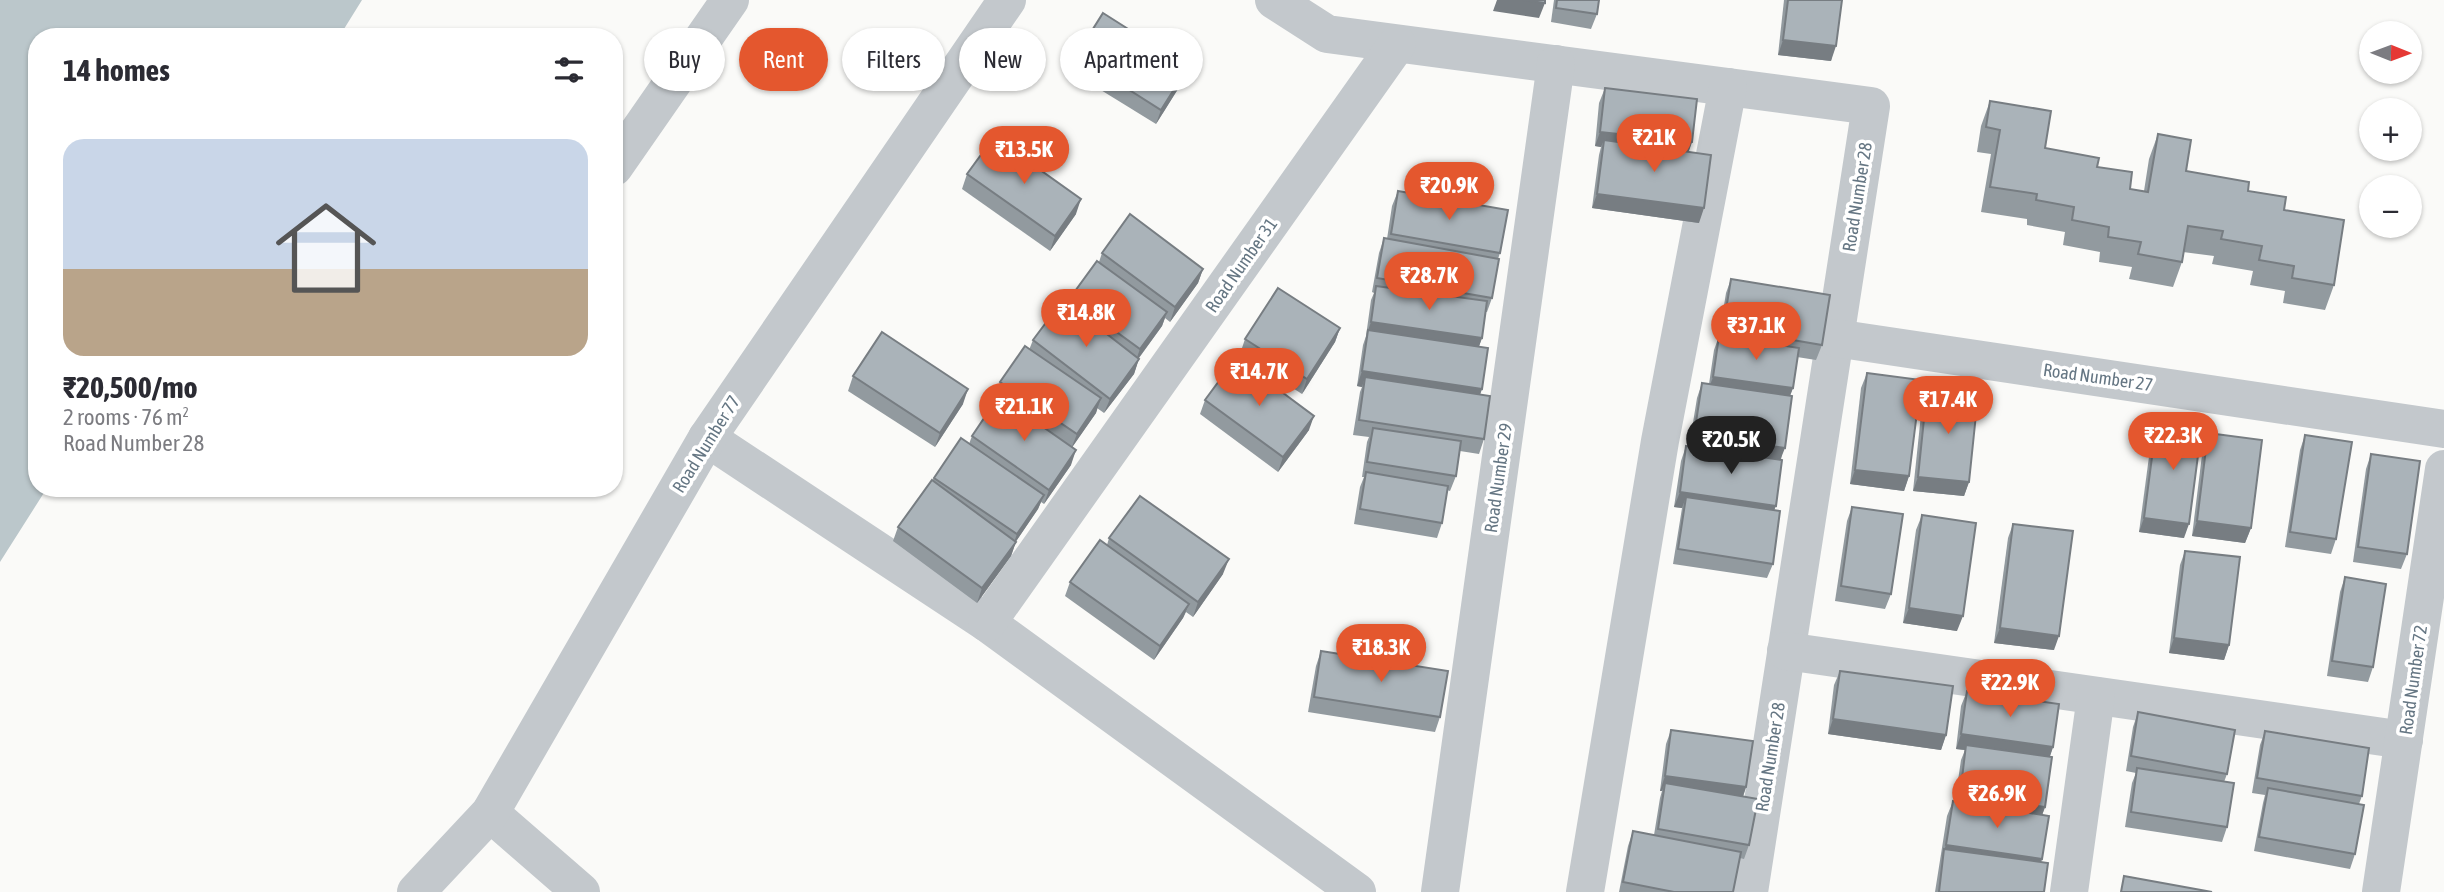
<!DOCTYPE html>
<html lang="en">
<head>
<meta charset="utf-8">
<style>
	:root { --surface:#fff; --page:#f7f7f7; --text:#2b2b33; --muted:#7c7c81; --line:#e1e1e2; --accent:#e4572e }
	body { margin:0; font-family:"Asap Condensed",sans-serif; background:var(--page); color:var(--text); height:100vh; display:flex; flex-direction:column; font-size:26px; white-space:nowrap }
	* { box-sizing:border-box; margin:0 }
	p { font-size:23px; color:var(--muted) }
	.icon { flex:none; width:38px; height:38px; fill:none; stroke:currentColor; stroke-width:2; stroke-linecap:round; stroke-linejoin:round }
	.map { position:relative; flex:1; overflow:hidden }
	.sheet { position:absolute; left:28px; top:28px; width:595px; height:469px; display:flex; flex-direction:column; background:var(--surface); border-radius:28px; box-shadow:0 2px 5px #0004 }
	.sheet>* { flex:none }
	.banner { position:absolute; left:644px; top:28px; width:665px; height:63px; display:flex; gap:14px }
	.needle { width:46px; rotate:91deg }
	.controls { position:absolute; left:2359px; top:21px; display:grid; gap:14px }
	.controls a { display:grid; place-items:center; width:63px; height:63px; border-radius:50%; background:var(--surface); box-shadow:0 2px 5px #0004; font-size:35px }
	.price { position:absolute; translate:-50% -60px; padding:0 16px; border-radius:24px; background:var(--accent); color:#fff; font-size:23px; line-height:46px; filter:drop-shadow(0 2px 4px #0008) }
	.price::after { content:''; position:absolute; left:50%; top:42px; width:21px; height:16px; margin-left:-10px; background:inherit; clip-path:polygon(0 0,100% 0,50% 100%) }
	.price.on { background:#222; color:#fff }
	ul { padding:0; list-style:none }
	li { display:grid; align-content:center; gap:14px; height:371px; padding:0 35px }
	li+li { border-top:2px solid var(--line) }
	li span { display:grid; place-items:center; height:217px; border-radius:21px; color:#555 }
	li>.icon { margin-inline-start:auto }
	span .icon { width:126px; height:126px; fill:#fffc; stroke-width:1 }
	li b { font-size:30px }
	h2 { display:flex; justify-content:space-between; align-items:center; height:84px; padding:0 35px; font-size:30px }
	.tag { padding:0 24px; border-radius:32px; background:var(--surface); box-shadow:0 2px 5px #0004; font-size:24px; line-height:63px }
	.tag.on { background:var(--accent); color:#fff }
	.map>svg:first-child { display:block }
	.water { fill:#bbc7cb }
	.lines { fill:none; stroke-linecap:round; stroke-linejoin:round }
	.street { stroke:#c3c8cc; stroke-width:38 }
	.wall { fill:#929a9f }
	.shaded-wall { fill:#777d82 }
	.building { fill:#aab3b9; stroke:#777d82; stroke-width:2 }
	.labels { text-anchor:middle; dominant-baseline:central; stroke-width:7; stroke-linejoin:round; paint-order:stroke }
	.street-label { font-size:18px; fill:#657683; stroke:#fff }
</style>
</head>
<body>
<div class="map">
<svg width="2444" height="892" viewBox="0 0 2444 892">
	<rect width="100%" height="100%" fill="#fafaf8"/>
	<polygon class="water" points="0,0 362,0 339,37 37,37 37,488 47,488 0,562"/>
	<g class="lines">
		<g class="street">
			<polyline points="1274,0 1327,34 1871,106 1749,892"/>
			<polyline points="614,167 730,0"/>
			<polyline points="1835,338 2444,429"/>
			<polyline points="707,438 987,623 1357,892"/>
			<polyline points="987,623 1397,44"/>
			<polyline points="1786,651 2404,740"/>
			<polyline points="490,813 581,892"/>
			<polyline points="416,892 490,813 707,438 1007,0"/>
			<polyline points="1440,892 1556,64"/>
			<polyline points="1585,892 1660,441 1728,87"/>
			<polyline points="2069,892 2096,696"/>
			<polyline points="2381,892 2444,469"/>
		</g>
	</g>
	<g class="wall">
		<polygon points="1554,0 1599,0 1597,14 1591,29 1551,22"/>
		<polygon points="1784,0 1842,0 1831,61 1778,55"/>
		<polygon points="1076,56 1188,67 1183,81 1156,124 1070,71"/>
		<polygon points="1605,88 1692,142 1688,152 1699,223 1592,208 1599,155 1601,147 1595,146 1599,103"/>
		<polygon points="1990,101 2045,148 2097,167 2130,189 2144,191 2149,159 2158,134 2186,171 2248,191 2284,210 2334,285 2325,310 2283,303 2285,291 2250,285 2253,271 2212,264 2214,256 2183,252 2182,262 2173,287 2129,279 2132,267 2099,262 2100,252 2063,245 2065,232 2027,225 2027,219 1981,212 1991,154 1977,152 1981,126"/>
		<polygon points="967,174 1076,214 1050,251 962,189"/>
		<polygon points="1398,191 1500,253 1498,259 1492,298 1487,312 1485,312 1482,338 1479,346 1482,389 1480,395 1484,439 1479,454 1460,451 1456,476 1450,491 1447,490 1442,523 1437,538 1354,524 1360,487 1364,477 1362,477 1367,442 1369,437 1353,435 1360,392 1362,387 1357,386 1363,345 1366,336 1371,300 1374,293 1372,292 1379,253 1384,238 1387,239 1392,206"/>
		<polygon points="1102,253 1203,269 1198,283 1170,322 1165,318 1162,326 1139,358 1134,374 1104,413 1097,408 1096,413 1072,447 1071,465 1044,504 1041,502 1038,509 1016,541 1011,556 977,603 893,541 898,527 934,478 969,444 972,436 998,399 995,397 1000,382 1029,350 1033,340 1068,304 1070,298 1099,262"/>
		<polygon points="1731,279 1822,345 1816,360 1797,357 1793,388 1790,396 1774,510 1773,564 1767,578 1673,564 1682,508 1674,507 1681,461 1686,446 1689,447 1697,398 1702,383 1709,384 1714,350 1719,336 1726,293"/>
		<polygon points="1340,328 1335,342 1302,394 1240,354 1245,339"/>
		<polygon points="1867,373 1909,476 1904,491 1850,484 1861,388"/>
		<polygon points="853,376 963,404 935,447 848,391"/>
		<polygon points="1927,390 1969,482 1964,496 1913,491 1922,405"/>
		<polygon points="1205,400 1309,430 1278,472 1200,414"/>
		<polygon points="2157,419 2184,538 2139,532 2152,434"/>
		<polygon points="2208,433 2251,528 2245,543 2192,536 2203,447"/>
		<polygon points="2305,435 2336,539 2331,554 2285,547 2300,450"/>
		<polygon points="2371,454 2407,554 2401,569 2353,562 2366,469"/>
		<polygon points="1852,507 1891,594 1885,609 1835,601 1847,521"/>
		<polygon points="1922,515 1957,631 1903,623 1916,530"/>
		<polygon points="2013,524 2054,650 1994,643 2008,538"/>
		<polygon points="1109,538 1223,574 1193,617 1186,612 1183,618 1154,660 1065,596 1070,582 1107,545"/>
		<polygon points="2185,551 2229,645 2224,660 2169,653 2180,565"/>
		<polygon points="2345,577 2373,667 2368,682 2327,676 2340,592"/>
		<polygon points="1321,651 1440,717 1435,732 1308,712 1316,666"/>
		<polygon points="1840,671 1946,735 1941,750 1828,734 1834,685"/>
		<polygon points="1967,691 2053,747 2050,756 2045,807 2042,815 2042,859 2041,862 2044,892 1935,892 1947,816 1953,801 1955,801 1961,760 1965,750 1956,749 1961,706"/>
		<polygon points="2138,712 2227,774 2224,782 2227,827 2222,842 2125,827 2132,783 2136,773 2126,771 2133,727"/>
		<polygon points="1671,730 1746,787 1743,797 1749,845 1744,859 1740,858 1733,892 1619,892 1628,846 1633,831 1654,835 1660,798 1662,791 1660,791 1666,744"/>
		<polygon points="2265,731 2362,796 2359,804 2355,854 2350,869 2254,851 2263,803 2265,795 2252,793 2260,745"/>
	</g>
	<g class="shaded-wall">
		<polygon points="1497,0 1523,0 1545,3 1539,18 1493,11"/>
		<polygon points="1783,40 1836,46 1831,61 1778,55"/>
		<polygon points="1188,67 1183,81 1156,124 1161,110"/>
		<polygon points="1600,132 1692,142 1687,157 1604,140 1601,147 1595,146"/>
		<polygon points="1597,194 1704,208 1699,223 1592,208"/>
		<polygon points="1081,199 1076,214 1050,251 1055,236"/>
		<polygon points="1203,269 1198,283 1170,322 1175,307"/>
		<polygon points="1167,312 1162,326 1135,363 1140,349"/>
		<polygon points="1371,322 1482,338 1477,352 1368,330 1366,336"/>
		<polygon points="1340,328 1335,342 1302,394 1307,379"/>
		<polygon points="1139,359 1134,374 1104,413 1110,399"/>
		<polygon points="1362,371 1482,389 1476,404 1365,377 1362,387 1357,386"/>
		<polygon points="1713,377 1793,388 1787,403 1708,391"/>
		<polygon points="968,389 963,404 935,447 940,433"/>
		<polygon points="1101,398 1096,413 1071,449 1077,434"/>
		<polygon points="1314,416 1309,430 1278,472 1283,457"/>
		<polygon points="1694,435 1785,448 1779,463 1689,450"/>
		<polygon points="1076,450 1071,465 1044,504 1049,490"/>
		<polygon points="1855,470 1909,476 1904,491 1850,484"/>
		<polygon points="1918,477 1969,482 1964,496 1913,491"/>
		<polygon points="1680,492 1776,506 1770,520 1686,497 1682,508 1674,507"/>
		<polygon points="1044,495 1038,509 1015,543 1016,542 1011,556 977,603 982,588 1012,548 1017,534"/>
		<polygon points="2144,518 2189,524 2184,538 2139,532"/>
		<polygon points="2197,521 2251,528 2245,543 2192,536"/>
		<polygon points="1229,559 1223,574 1193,617 1198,602"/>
		<polygon points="1189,604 1183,618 1154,660 1160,646"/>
		<polygon points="1909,608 1963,616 1957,631 1903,623"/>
		<polygon points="2000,628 2059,636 2054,650 1994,643"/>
		<polygon points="2174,638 2229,645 2224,660 2169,653"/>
		<polygon points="1833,719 1946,735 1941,750 1828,734"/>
		<polygon points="1961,734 2053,747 2048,762 1966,745 1965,750 1956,749"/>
		<polygon points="1665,776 1746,787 1741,802 1665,783 1662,791 1660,791"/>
		<polygon points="1960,795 2045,807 2040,821 1954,810"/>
		<polygon points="1946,845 2042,859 2037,874 1944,849 1940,860"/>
	</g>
	<g class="building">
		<polygon points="1523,0 1545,0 1545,3"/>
		<polygon points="1557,0 1599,0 1597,14 1556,8"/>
		<polygon points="1788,0 1842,0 1836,46 1783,40"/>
		<polygon points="1103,13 1188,67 1161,110 1076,56"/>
		<polygon points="1605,88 1697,99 1692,142 1600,132"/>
		<polygon points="1990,101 2051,111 2045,148 2099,158 2097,167 2132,172 2130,189 2148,192 2158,134 2191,140 2186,171 2249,182 2248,191 2286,197 2284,210 2344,220 2334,285 2292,278 2294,266 2259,260 2262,246 2221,239 2223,231 2188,226 2182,262 2138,254 2141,242 2108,237 2109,227 2072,220 2074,207 2036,200 2037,194 1990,187 2000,130 1986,127"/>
		<polygon points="994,137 1081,199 1055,236 967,174"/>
		<polygon points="1604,140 1711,155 1704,208 1597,194"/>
		<polygon points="1398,191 1508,210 1500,253 1391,234"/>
		<polygon points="1130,214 1203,269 1175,307 1102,253"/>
		<polygon points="1384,238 1499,259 1492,298 1377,278"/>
		<polygon points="1097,261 1167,312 1140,349 1070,298"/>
		<polygon points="1731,279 1830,295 1822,345 1723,328"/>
		<polygon points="1376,286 1487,301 1482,338 1371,322"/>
		<polygon points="1278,288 1340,328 1307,379 1245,339"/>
		<polygon points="1063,300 1139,359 1110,399 1033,340"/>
		<polygon points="1368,330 1488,348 1482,389 1362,371"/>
		<polygon points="882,332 968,389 940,433 853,376"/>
		<polygon points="1719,336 1799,348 1793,388 1713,377"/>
		<polygon points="1025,346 1101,398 1077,434 1000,382"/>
		<polygon points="1236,358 1314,416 1283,457 1205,400"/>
		<polygon points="1867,373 1921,380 1909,476 1855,470"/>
		<polygon points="1365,377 1490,396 1484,439 1359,420"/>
		<polygon points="1702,383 1792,396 1785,448 1694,435"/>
		<polygon points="1927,390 1978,395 1969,482 1918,477"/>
		<polygon points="999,396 1076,450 1049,490 972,436"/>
		<polygon points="2157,419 2202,425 2189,524 2144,518"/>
		<polygon points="1373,428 1461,441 1456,476 1367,462"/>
		<polygon points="2208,433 2262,440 2251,528 2197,521"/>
		<polygon points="2305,435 2352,442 2336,539 2290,532"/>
		<polygon points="961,438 1044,495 1017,534 934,478"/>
		<polygon points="1686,446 1782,460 1776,506 1680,492"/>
		<polygon points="2371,454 2420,461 2407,554 2358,547"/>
		<polygon points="1366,472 1448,486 1442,523 1360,509"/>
		<polygon points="932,480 1016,542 982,588 898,527"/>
		<polygon points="1140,496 1229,559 1198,602 1109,538"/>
		<polygon points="1686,497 1780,511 1773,564 1678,549"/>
		<polygon points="1852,507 1903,514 1891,594 1841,586"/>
		<polygon points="1922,515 1976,523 1963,616 1909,608"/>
		<polygon points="2013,524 2073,531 2059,636 2000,628"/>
		<polygon points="1100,540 1189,604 1160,646 1070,582"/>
		<polygon points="2185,551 2240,557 2229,645 2174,638"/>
		<polygon points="2345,577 2386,584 2373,667 2332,661"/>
		<polygon points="1321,651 1448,671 1440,717 1314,697"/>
		<polygon points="1840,671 1953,686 1946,735 1833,719"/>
		<polygon points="1967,691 2059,704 2053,747 1961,734"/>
		<polygon points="2138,712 2235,730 2227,774 2131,756"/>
		<polygon points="1671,730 1753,741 1746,787 1665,776"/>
		<polygon points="2265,731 2369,748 2362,796 2257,778"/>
		<polygon points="1966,745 2052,757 2045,807 1960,795"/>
		<polygon points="2137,768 2234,783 2227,827 2131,812"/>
		<polygon points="1665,783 1758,799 1749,845 1658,829"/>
		<polygon points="2268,788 2364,805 2355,854 2259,837"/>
		<polygon points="1953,801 2049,816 2042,859 1946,845"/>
		<polygon points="1633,831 1741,852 1733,892 1674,892 1623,882"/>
		<polygon points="1944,849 2048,863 2044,892 1939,892"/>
		<polygon points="2124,876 2212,892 2121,892"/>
	</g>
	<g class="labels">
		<g class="street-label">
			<text transform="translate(1857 197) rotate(-81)">Road Number 28</text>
			<text transform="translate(1241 265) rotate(-55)">Road Number 31</text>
			<text transform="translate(2098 377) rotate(8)">Road Number 27</text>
			<text transform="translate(706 444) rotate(-58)">Road Number 77</text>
			<text transform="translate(1498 478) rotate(-82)">Road Number 29</text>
			<text transform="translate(2413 680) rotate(-82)">Road Number 72</text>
			<text transform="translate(1770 757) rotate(-81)">Road Number 28</text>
		</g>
	</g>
</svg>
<div class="controls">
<a><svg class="needle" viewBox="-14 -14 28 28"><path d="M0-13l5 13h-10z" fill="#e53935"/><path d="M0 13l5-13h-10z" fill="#7c7c81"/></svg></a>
<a>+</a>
<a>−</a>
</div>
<b class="price" style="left:1654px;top:174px">₹21K</b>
<b class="price" style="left:1024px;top:186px">₹13.5K</b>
<b class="price" style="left:1449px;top:222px">₹20.9K</b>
<b class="price" style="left:1429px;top:312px">₹28.7K</b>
<b class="price" style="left:1086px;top:349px">₹14.8K</b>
<b class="price" style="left:1756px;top:362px">₹37.1K</b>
<b class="price" style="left:1259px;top:408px">₹14.7K</b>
<b class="price" style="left:1948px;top:436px">₹17.4K</b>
<b class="price" style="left:1024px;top:443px">₹21.1K</b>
<b class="price" style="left:2173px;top:472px">₹22.3K</b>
<b class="price on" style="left:1731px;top:476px">₹20.5K</b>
<b class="price" style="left:1381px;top:684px">₹18.3K</b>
<b class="price" style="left:2010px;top:719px">₹22.9K</b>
<b class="price" style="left:1997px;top:830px">₹26.9K</b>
<div class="banner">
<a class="tag">Buy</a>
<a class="tag on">Rent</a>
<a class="tag">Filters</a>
<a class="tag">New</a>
<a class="tag">Apartment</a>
</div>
<section class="sheet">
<h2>14 homes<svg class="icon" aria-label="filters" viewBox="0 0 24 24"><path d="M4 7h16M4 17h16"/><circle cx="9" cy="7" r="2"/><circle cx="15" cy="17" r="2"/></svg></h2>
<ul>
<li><span style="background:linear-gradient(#c9d6e8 60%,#b9a48a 0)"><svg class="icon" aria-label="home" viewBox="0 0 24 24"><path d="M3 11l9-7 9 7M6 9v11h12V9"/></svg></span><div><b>₹20,500/mo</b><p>2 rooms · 76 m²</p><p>Road Number 28</p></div></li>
</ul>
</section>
</div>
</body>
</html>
